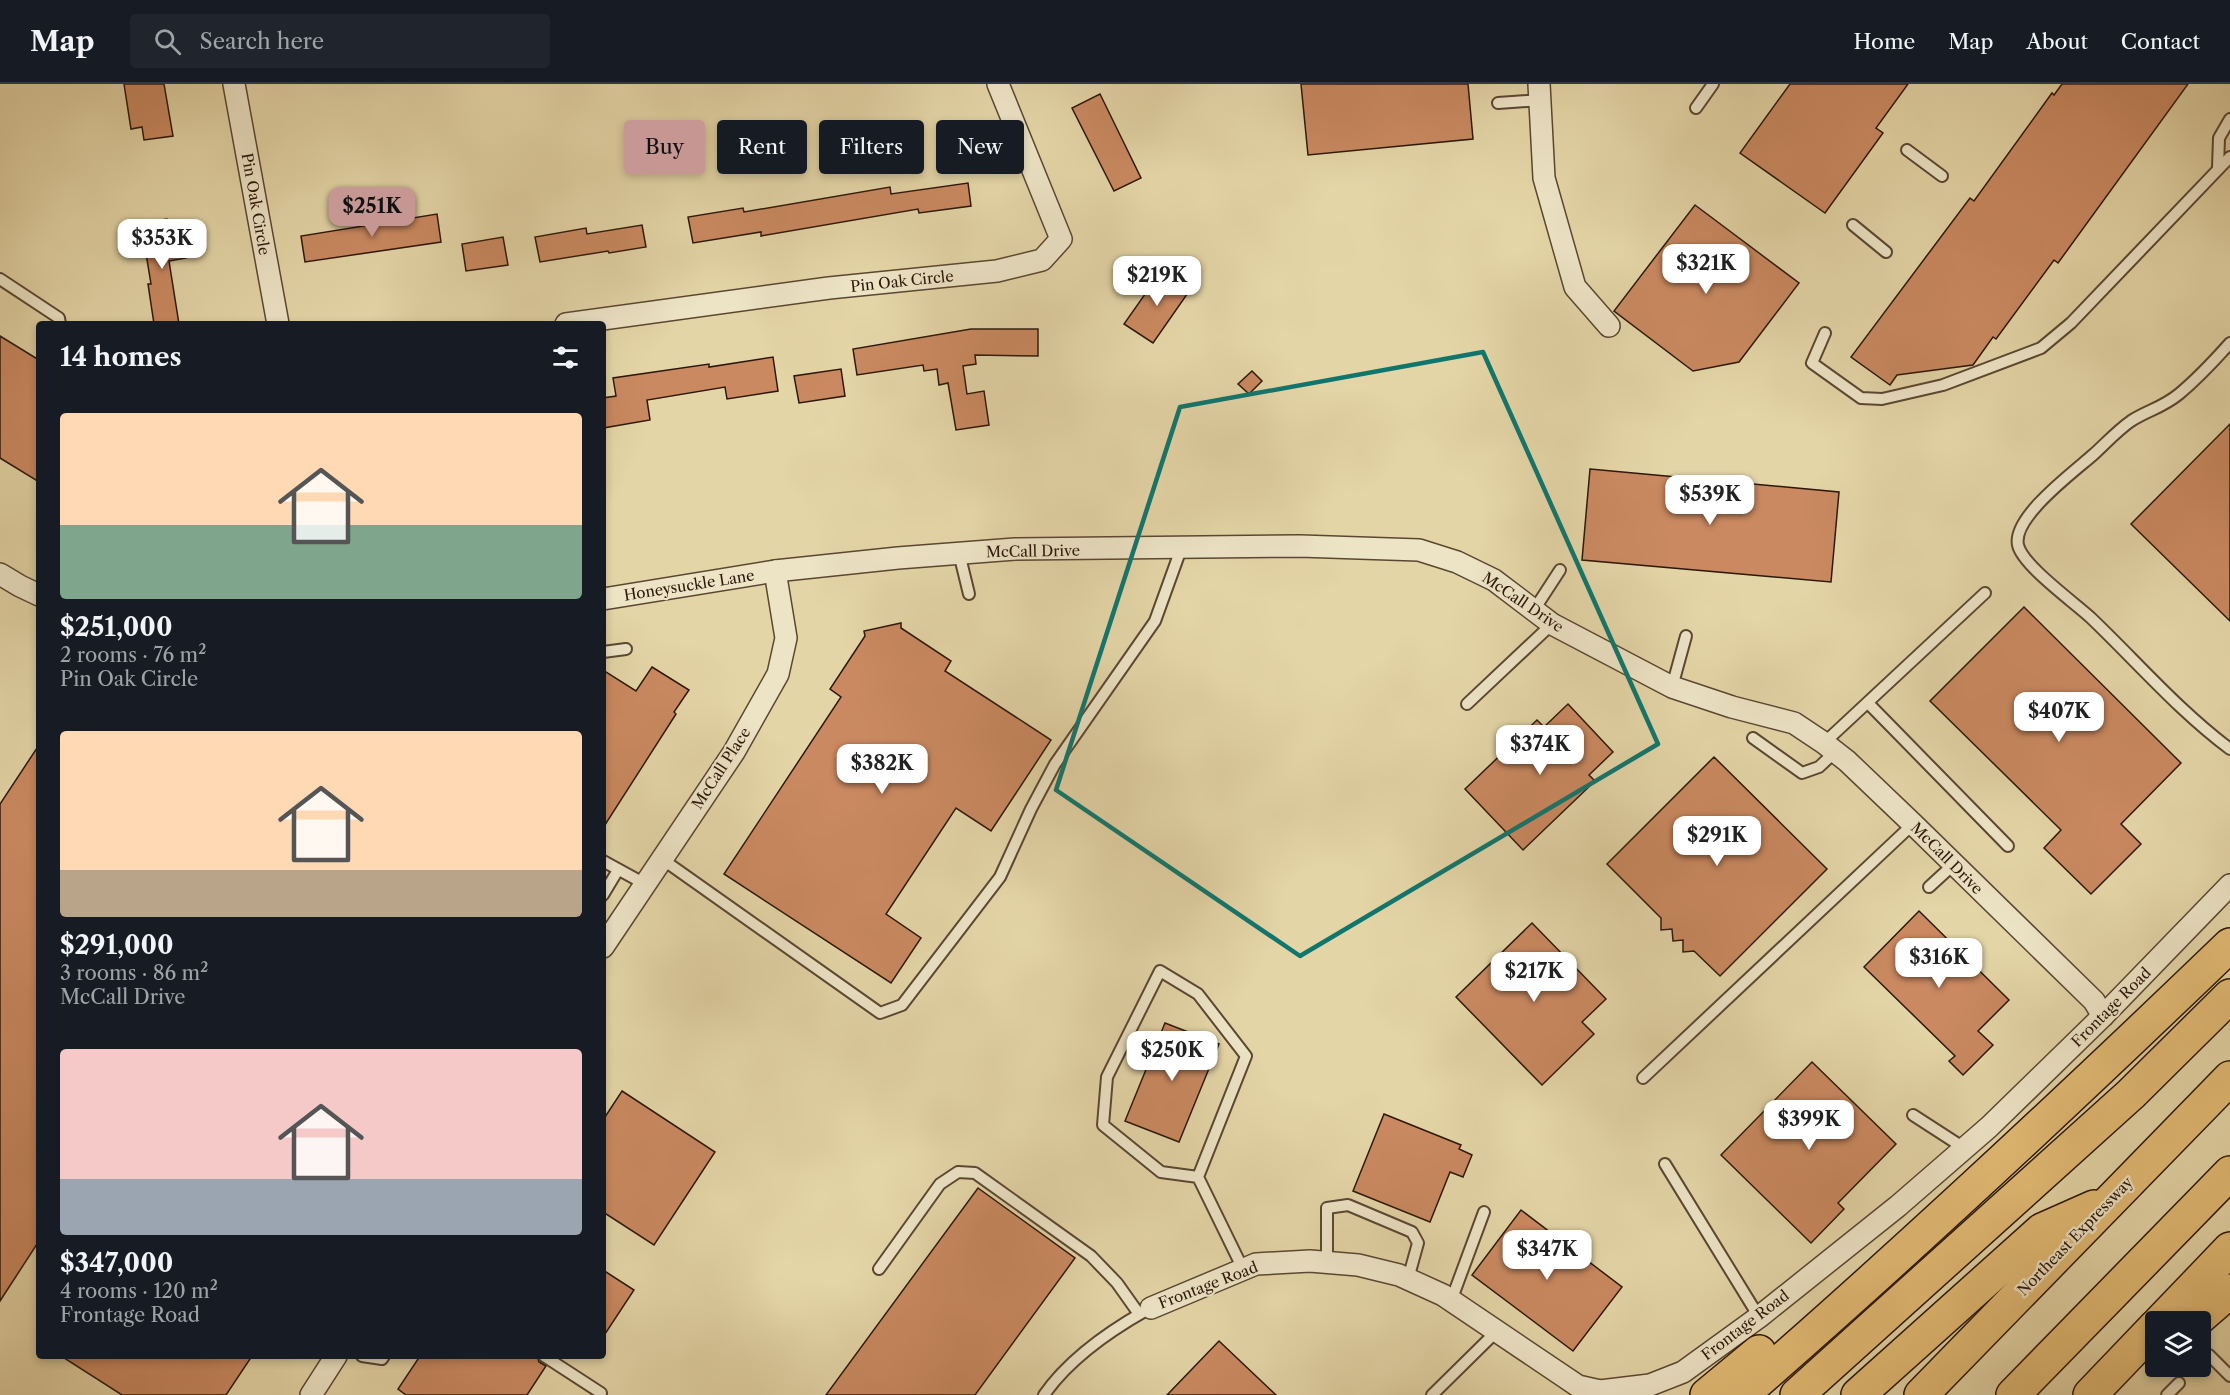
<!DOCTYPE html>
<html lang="en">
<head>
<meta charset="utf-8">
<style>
	:root { --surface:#171b24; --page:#20242c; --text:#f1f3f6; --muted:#9ea1a6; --line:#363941; --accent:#c59692 }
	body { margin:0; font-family:"Libre Caslon Text",serif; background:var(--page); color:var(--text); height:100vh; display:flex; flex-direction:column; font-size:22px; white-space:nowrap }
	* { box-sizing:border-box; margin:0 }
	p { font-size:20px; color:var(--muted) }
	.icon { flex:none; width:33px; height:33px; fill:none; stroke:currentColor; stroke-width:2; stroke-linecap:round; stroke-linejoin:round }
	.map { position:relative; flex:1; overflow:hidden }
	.details { position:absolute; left:36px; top:237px; width:570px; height:1038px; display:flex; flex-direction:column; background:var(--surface); border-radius:6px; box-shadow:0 3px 9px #0003 }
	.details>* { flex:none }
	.banner { position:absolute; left:624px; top:36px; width:570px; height:54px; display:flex; gap:12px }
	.buttons { position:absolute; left:2145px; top:1227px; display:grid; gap:12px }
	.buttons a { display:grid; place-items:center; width:66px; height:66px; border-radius:6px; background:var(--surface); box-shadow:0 3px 9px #0003; font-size:30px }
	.price { position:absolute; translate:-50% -51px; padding:0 14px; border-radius:12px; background:#fff; color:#222; font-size:20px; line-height:39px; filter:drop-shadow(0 2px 3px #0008) }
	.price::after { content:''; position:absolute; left:50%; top:36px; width:18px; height:14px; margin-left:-9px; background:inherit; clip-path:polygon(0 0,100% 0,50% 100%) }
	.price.current { background:var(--accent); color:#111 }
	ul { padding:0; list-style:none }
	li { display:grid; align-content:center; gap:12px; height:318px; padding:0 24px }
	li span { display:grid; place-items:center; height:186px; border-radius:6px; color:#555 }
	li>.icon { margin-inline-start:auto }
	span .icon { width:108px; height:108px; fill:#fffc; stroke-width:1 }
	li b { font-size:26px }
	h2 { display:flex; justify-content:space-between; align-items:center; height:72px; padding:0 24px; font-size:26px }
	.chip { padding:0 21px; border-radius:6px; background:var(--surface); box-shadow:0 3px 9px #0003; font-size:21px; line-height:54px }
	.chip.current { background:var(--accent); color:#111 }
	header { display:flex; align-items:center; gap:36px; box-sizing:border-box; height:84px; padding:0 30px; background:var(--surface); border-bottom:2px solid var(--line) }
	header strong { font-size:28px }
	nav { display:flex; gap:33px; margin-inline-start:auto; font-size:21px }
	.search { width:420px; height:54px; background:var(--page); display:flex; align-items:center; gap:15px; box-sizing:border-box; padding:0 21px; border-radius:6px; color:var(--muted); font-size:22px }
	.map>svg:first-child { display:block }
	.building { fill:#ca8961; stroke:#2c180b; stroke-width:1.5 }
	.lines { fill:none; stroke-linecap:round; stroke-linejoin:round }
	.lane-casing { stroke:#5a4732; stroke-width:14 }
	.street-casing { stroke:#5a4732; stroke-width:24 }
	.highway-casing { stroke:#2c180b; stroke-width:36 }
	.lane { stroke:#ede4c6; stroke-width:10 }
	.street { stroke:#ede4c6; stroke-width:21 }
	.highway { stroke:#e2ba74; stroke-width:33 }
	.marked { fill:none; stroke:#0f766e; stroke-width:4.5; stroke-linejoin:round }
	.labels { text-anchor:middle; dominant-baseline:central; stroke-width:4.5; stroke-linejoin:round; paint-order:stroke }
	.street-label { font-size:15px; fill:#2c180b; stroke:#ede4c6 }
</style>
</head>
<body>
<header>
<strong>Map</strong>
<div class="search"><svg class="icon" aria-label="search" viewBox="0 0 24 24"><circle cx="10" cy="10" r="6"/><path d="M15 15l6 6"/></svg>Search here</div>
<nav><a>Home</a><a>Map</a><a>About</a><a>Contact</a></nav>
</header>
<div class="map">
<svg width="2230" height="1311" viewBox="0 0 2230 1311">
	<rect width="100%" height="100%" fill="#e4d5a7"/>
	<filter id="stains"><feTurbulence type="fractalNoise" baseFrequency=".00333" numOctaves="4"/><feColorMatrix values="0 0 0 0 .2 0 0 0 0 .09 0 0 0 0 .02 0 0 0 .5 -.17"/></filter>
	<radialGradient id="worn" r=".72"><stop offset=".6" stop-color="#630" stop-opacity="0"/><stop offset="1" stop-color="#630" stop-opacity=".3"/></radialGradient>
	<g class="building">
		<polygon points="124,0 164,0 173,52 144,56 142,43 131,45"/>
		<polygon points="1301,0 1468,0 1473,55 1308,71"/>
		<polygon points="1790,0 1908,0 1876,44 1883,49 1825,129 1740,69"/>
		<polygon points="2062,0 2188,0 2058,179 2054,176 1996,255 1993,253 1973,281 1897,291 1890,301 1851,273 1970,114 1974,117 2052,9 2054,11"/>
		<polygon points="1100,10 1141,94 1114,107 1072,24"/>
		<polygon points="968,99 971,122 919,129 918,125 761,152 761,148 693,159 688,133 743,124 744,128 890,103 891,110"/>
		<polygon points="1695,121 1799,199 1739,278 1693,287 1614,227"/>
		<polygon points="437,130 441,158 305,178 301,152"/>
		<polygon points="167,135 171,160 183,158 186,174 169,177 179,240 154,240 148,200 151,200 141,139"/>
		<polygon points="642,141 646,163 609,169 608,167 540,178 535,153 586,144 587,150"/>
		<polygon points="503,153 508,181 466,187 462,160"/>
		<polygon points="1162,186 1190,206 1153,259 1124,240"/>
		<polygon points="971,245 1038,245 1038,272 975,271 976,280 963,282 967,310 984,307 989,341 956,346 948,299 939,301 937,285 924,287 923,281 857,291 853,265"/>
		<polygon points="0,252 39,276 39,398 0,374"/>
		<polygon points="773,273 778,307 727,315 725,303 647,316 650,336 603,344 603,314 616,312 613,294 709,280 709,283"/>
		<polygon points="841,285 845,312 799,319 794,292"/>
		<polygon points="1252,287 1262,297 1249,310 1238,300"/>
		<polygon points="2230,340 2230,537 2131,440"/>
		<polygon points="1590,385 1839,408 1831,498 1582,476"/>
		<polygon points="2024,523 2181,679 2121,740 2141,760 2091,810 2044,764 2061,746 1930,617"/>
		<polygon points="901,539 901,544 951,577 945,587 1051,656 991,747 956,724 886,830 921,854 891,899 724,790 841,613 830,605 865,552 864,547"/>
		<polygon points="652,583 689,606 674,628 676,630 603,744 603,586 636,607"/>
		<polygon points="1568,620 1613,668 1589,691 1595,697 1523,766 1465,705 1537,636 1544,643"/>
		<polygon points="39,661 39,1157 0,1217 0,720"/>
		<polygon points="1714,673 1827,785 1720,892 1694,867 1683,868 1683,856 1673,857 1672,845 1661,846 1661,834 1607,780"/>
		<polygon points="1919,827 2009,916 1978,947 1993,961 1963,991 1949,977 1955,972 1864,883"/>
		<polygon points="1532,839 1606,915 1582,938 1594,950 1542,1001 1456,913"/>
		<polygon points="1165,939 1219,960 1179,1058 1125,1037"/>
		<polygon points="1812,978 1896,1060 1838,1119 1844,1125 1811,1159 1721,1071"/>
		<polygon points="622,1007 715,1068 654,1161 603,1128 603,1036"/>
		<polygon points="1384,1030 1461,1061 1459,1065 1472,1071 1463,1093 1450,1088 1430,1138 1353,1107"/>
		<polygon points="978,1104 1075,1174 975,1311 826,1311"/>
		<polygon points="1521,1126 1622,1203 1573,1267 1472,1191"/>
		<polygon points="603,1186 634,1206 603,1253"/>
		<polygon points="1219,1257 1276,1311 1167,1311"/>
		<polygon points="61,1272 252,1272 226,1311 122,1311"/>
		<polygon points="420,1272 537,1272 539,1278 546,1282 527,1311 406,1311 398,1305"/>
	</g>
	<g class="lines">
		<g class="lane-casing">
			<g id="lane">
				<polyline points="1498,19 1541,16"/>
				<polyline points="1696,24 1713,0"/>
				<polyline points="1907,66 1942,92"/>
				<polyline points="2218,84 2219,54 2230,35"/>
				<polyline points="1853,141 1886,168"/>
				<polyline points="0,195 59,234 60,240"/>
				<polyline points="1825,249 1812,279 1861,314 1882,315 1943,301 2041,264 2071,239 2230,73"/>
				<path d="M2230 259C2214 277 2197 295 2179 310 2162 324 2148 326 2131 337 2118 346 2106 359 2094 370 2075 387 2012 433 2018 461 2022 481 2075 519 2091 534 2137 578 2179 627 2230 665"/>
				<polyline points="959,469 969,510"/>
				<polyline points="1534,526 1560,486"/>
				<polyline points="603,568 626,565"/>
				<polyline points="1672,603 1686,552"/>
				<polyline points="1868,619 2008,762"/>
				<polyline points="1467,620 1552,540"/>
				<polyline points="1753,654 1802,689 1819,683 1835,668"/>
				<polyline points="1824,659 1985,509"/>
				<polyline points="662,775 880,929 902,921 1000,793 1031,725 1055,680 1155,537 1181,465"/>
				<polyline points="603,777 645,800"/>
				<polyline points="1929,803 1953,781"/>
				<polyline points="603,811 618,786"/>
				<polyline points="1643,994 1913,740"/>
				<polyline points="1913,1031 1964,1064"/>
				<polyline points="1665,1080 1759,1233"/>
				<polyline points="1198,1093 1161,1088 1103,1041 1107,993 1160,887 1198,910 1246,972 1198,1093 1243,1185"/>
				<polyline points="1327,1179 1327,1124 1348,1121 1412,1148 1418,1159 1408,1195"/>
				<polyline points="879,1185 940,1100 958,1088 975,1089 1091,1172 1117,1199 1139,1230"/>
				<polyline points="1451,1217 1484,1128"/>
				<polyline points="2209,1271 2230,1292"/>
				<polyline points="362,1272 382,1275 384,1272"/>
				<polyline points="544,1272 601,1309"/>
				<path d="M1044 1311C1069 1275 1108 1248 1145 1227"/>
				<polyline points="1432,1311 1497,1247"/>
				<polyline points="2167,1311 2179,1299"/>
			</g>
		</g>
		<g class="street-casing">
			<g id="street">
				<polyline points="234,0 278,240"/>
				<polyline points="1539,0 1544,94 1575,203 1609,242"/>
				<polyline points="566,240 829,204 997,187 1042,176 1061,155 998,0"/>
				<polyline points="0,490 20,502 39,511"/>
				<polyline points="603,515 775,487 898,474 1015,465 1300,462 1419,466 1457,478 1494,496 1552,540 1672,603 1732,623 1794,639 1824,659 1847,677 1913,740 2094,917 2103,932"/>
				<polyline points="603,863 734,668 778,590 786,554 775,487"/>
				<polyline points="1151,1224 1256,1180 1310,1177 1358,1181 1399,1191 1443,1211 1578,1302 1600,1307 1650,1301 1683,1288 1759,1233 1898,1122 1989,1043 2103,932 2230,801"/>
				<polyline points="311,1311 336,1272"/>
			</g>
		</g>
		<g class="highway-casing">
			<g id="highway">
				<polyline points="2160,1238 2230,1165"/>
				<polyline points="2194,1238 2230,1207"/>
				<polyline points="1707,1311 1759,1268"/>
				<path d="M1742 1311C1909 1166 2071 1014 2230 861"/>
				<polyline points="1797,1311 2131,1010 2230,912"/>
				<polyline points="1858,1311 2042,1146 2094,1123"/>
				<polyline points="1921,1311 2230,994"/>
				<polyline points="2013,1311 2230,1089"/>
				<polyline points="2090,1311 2156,1242"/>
			</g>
		</g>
		<use href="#lane" class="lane"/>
		<use href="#street" class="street"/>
		<use href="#highway" class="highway"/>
	</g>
	<path class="marked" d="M1483 268 1658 660 1300 872 1056 706 1180 323Z"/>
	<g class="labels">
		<g class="street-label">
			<text transform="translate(256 120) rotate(80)">Pin Oak Circle</text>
			<text transform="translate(902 197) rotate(-6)">Pin Oak Circle</text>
			<text transform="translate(1033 467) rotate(-1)">McCall Drive</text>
			<text transform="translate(689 501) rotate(-9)">Honeysuckle Lane</text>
			<text transform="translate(1523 518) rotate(34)">McCall Drive</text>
			<text transform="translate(721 684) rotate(-57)">McCall Place</text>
			<text transform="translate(1947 774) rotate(45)">McCall Drive</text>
			<text transform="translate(2111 923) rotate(-45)">Frontage Road</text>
			<text transform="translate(2075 1152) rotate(-46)">Northeast Expressway</text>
			<text transform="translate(1208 1201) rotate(-21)">Frontage Road</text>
			<text transform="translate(1745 1241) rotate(-37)">Frontage Road</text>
		</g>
	</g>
	<rect width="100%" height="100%" filter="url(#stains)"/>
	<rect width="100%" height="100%" fill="url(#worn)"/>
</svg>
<div class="buttons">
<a><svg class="icon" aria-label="layers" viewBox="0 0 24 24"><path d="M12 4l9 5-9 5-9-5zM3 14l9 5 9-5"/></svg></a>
</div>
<b class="price current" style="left:372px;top:154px">$251K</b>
<b class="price" style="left:162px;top:186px">$353K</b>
<b class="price" style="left:1706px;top:211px">$321K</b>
<b class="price" style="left:1157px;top:223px">$219K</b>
<b class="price" style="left:1710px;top:442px">$539K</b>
<b class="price" style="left:2059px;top:659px">$407K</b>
<b class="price" style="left:1540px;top:692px">$374K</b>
<b class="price" style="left:882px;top:711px">$382K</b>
<b class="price" style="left:1717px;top:783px">$291K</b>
<b class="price" style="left:1939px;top:905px">$316K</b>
<b class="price" style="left:1534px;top:919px">$217K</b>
<b class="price" style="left:1172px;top:998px">$250K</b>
<b class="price" style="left:1809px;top:1067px">$399K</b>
<b class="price" style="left:1547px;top:1197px">$347K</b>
<div class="banner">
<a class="chip current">Buy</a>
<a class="chip">Rent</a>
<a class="chip">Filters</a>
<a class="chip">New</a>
</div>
<section class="details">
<h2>14 homes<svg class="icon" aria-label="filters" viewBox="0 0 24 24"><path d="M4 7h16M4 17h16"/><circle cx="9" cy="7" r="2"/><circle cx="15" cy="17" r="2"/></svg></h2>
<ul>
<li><span style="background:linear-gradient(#ffd9b3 60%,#7fa58c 0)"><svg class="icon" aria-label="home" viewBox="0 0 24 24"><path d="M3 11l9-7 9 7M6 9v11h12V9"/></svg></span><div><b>$251,000</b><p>2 rooms · 76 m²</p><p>Pin Oak Circle</p></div></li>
<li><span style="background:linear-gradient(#ffd9b3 75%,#b9a48a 0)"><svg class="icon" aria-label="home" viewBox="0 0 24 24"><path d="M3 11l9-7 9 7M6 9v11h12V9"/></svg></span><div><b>$291,000</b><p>3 rooms · 86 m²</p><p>McCall Drive</p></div></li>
<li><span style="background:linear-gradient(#f6c9c9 70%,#9aa5b1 0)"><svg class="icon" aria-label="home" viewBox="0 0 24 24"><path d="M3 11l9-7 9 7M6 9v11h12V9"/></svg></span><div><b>$347,000</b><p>4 rooms · 120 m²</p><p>Frontage Road</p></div></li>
</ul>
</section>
</div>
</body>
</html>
